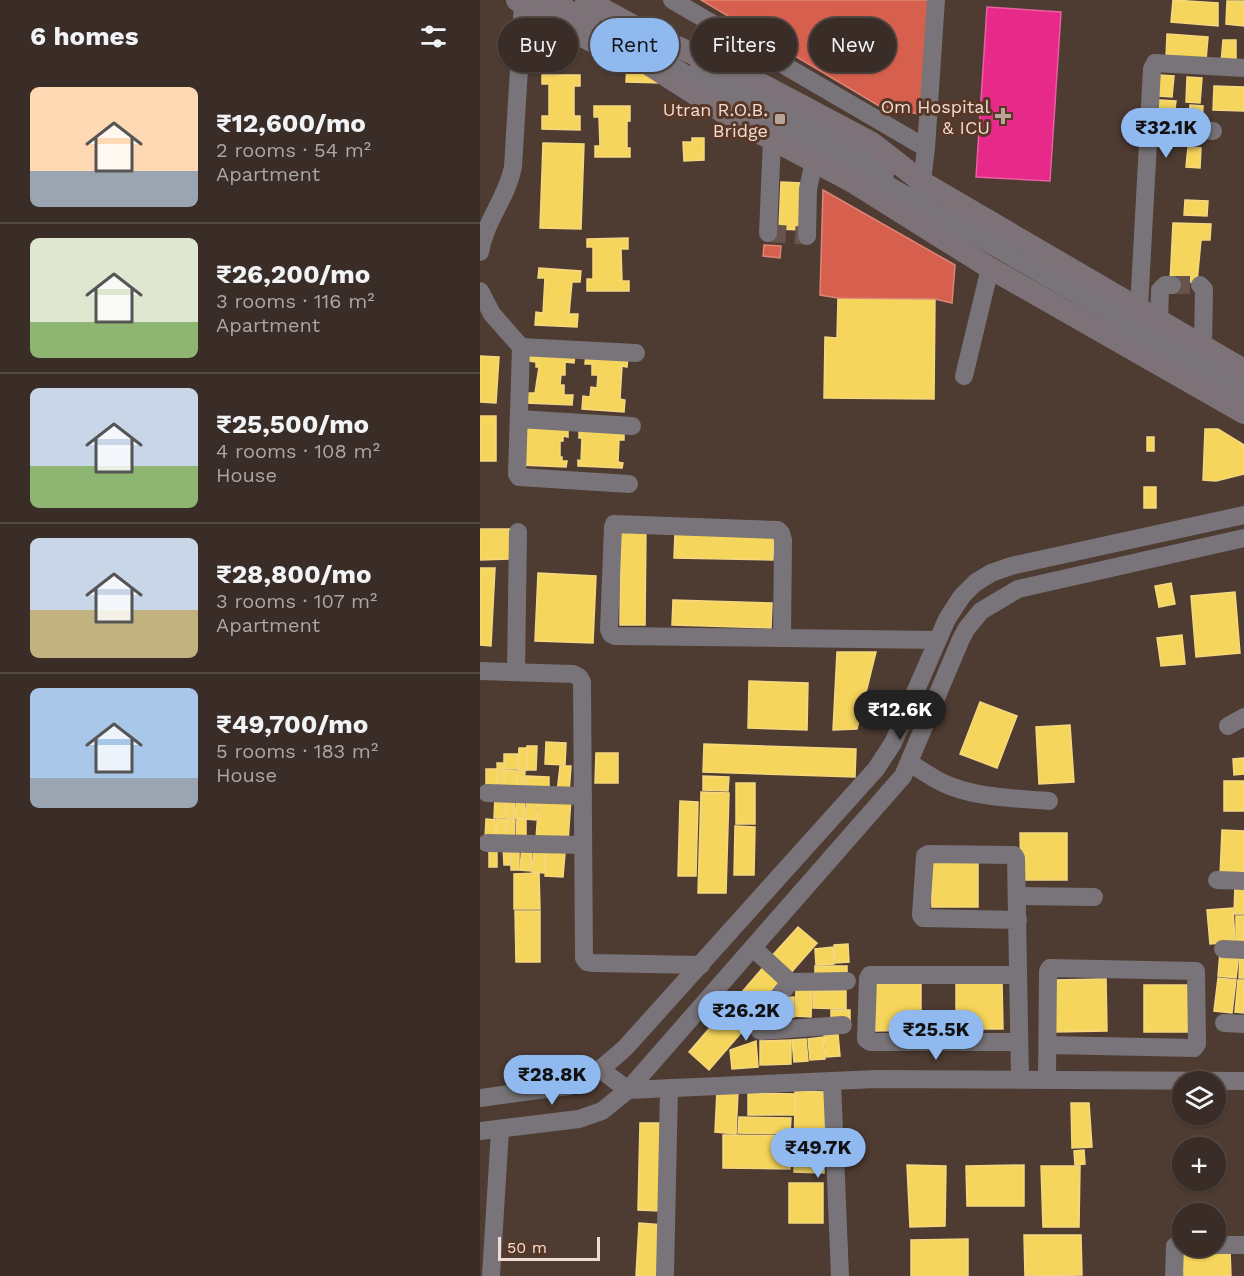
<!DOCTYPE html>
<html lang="en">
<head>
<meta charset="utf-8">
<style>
	:root { --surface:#3a2c26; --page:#41342e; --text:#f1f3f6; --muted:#aba7a7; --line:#544843; --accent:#90b9f0 }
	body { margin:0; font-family:"Work Sans",sans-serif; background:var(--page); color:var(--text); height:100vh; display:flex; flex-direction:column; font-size:22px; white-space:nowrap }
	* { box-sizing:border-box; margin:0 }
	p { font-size:20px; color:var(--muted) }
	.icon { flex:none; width:33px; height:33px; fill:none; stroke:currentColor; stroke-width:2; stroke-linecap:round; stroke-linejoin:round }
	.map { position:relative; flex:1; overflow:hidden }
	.panel { display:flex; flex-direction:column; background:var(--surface); width:480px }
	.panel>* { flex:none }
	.guide { position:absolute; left:18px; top:18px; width:570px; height:54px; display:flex; gap:12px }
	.tools { position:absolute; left:692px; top:1071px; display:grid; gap:12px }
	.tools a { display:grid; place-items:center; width:54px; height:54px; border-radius:50%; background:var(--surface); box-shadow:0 2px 4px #0004,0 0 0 2px var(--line); font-size:30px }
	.scale { position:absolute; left:18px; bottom:15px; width:102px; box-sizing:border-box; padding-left:6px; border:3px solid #f2dcd2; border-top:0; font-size:16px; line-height:21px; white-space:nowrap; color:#f2dcd2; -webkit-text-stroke:4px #593727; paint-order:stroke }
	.price { position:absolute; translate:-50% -51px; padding:0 14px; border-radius:21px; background:var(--accent); color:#111; font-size:20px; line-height:39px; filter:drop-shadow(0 2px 3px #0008) }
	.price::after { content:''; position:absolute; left:50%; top:36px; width:18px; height:14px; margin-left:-9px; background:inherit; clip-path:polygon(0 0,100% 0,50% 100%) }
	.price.active { background:#222; color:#fff }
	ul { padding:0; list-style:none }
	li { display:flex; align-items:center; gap:18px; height:150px; padding:0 30px }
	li+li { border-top:2px solid var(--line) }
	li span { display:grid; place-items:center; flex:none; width:168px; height:120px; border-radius:9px; color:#555 }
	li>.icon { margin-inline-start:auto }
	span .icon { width:72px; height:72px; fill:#fffc; stroke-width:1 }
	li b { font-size:26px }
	h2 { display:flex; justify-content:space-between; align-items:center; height:72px; padding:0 30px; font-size:26px }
	.pill { padding:0 21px; border-radius:27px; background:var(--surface); box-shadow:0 2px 4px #0004,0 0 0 2px var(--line); font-size:21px; line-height:54px }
	.pill.active { background:var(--accent); color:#111 }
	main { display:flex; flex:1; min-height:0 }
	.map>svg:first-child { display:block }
	.homes { fill:#f6d55c; stroke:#f5d77f; stroke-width:1.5 }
	.shops { fill:#d6604d; stroke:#de8575; stroke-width:1.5 }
	.health { fill:#e7298a; stroke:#ea5fa0; stroke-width:1.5 }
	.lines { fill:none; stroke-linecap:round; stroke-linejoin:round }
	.minor-tunnel { stroke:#67534a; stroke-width:18; stroke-dasharray:18 9; stroke-linecap:butt }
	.minor { stroke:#787479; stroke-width:18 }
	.major { stroke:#7c7277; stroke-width:22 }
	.poi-dot { fill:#b9a49a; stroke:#593727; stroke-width:2 }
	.labels { text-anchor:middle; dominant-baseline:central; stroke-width:6; stroke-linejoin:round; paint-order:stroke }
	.poi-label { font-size:18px; fill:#f2dcd2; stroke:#593727; text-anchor:end }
</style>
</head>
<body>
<main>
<section class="panel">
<h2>6 homes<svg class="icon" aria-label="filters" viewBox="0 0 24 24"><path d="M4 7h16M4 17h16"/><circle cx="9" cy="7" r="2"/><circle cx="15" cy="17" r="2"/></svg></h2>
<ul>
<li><span style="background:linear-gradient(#ffd9b3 70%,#9aa5b1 0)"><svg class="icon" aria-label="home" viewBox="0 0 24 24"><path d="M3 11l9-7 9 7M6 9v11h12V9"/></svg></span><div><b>₹12,600/mo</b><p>2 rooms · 54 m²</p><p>Apartment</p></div></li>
<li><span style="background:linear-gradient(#dfe7d0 70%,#8fb573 0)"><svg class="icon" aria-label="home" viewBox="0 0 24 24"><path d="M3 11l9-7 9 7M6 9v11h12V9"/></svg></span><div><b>₹26,200/mo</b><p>3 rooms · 116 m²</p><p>Apartment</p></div></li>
<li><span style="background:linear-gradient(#c9d6e8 65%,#8fb573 0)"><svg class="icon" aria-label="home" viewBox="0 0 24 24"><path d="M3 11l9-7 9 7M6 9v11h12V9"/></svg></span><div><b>₹25,500/mo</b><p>4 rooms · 108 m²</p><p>House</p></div></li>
<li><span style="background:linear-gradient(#c9d6e8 60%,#c2b280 0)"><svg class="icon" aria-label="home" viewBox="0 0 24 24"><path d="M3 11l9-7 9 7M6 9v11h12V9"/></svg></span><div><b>₹28,800/mo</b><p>3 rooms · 107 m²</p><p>Apartment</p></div></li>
<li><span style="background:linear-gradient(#a9c7e8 75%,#9aa5b1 0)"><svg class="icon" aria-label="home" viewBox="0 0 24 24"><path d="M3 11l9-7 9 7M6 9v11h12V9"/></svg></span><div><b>₹49,700/mo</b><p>5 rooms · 183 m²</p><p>House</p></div></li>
</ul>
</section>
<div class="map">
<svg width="764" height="1276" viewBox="0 0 764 1276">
	<rect width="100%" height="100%" fill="#4e3b32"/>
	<g class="homes">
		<polygon points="693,0 738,3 738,26 691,22"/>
		<polygon points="747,1 764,1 764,26 746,24"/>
		<polygon points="687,34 728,37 726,60 686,58"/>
		<polygon points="743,40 756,40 756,64 741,63"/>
		<polygon points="147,63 180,83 146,82"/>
		<polygon points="62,75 100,75 100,86 94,86 94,116 100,116 100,130 62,129 62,116 69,116 69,84 62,84"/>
		<polygon points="680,75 694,76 692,97 679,96"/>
		<polygon points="707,77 722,78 720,103 706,102"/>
		<polygon points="734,86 764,87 764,111 733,110"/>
		<polygon points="679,100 696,101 693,124 677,124"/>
		<polygon points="710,105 723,106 722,127 708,126"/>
		<polygon points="114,106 150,106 150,121 147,121 147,148 150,148 150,157 115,157 115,146 120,146 119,117 114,117"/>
		<polygon points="212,138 224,138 224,160 204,161 203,142 212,142"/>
		<polygon points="63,143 104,144 101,229 60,228"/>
		<polygon points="708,147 721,148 720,168 706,167"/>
		<polygon points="301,182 322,183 320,230 299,229"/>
		<polygon points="705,200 728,201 727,216 704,215"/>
		<polygon points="693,223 731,224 730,240 721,240 717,282 690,283"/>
		<polygon points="148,238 148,249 141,249 142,281 149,281 149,291 107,291 107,279 113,279 113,247 107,247 107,239"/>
		<polygon points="59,268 101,271 100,282 92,282 89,314 98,314 97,327 55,325 56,312 63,313 65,278 58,278"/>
		<polygon points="358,298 455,299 454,399 344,398 345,337 357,338"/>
		<polygon points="49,351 95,353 94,363 85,362 85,375 81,375 80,385 84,385 84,395 93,395 92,405 46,403 47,393 55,393 59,367 56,367 56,362 49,361"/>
		<polygon points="106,353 148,356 147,367 142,366 140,399 145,400 144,412 102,409 103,396 110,397 111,387 117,388 118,375 112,375 112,364 105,364"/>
		<polygon points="0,356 19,357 16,403 0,402"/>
		<rect x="0" y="416" width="16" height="45"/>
		<polygon points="42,426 88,428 88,437 83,436 83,441 80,441 80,457 82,457 82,461 87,461 86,467 40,465"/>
		<polygon points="725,429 738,429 764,445 764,474 736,481 723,480"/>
		<polygon points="99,430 144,432 144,440 139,440 138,462 143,463 142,468 98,466 98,460 101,461 102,438 99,438"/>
		<rect x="667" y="437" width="7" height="14"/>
		<rect x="664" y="487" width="12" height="21"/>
		<polygon points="141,528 166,528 165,625 140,625"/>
		<polygon points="0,529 33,529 33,559 0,560"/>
		<polygon points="195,533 294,535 293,560 194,558"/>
		<polygon points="0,568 15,568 11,646 0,645"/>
		<polygon points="58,573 116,576 113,643 55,641"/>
		<polygon points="691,583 695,604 679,607 675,586"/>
		<polygon points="755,592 760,653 716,657 711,596"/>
		<polygon points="193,600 292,603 291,628 192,625"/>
		<polygon points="702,635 705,664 681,666 677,638"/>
		<polygon points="357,652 396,652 377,729 353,730"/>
		<polygon points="269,681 328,683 327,730 268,728"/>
		<polygon points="500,702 537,716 517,768 480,754"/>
		<polygon points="590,725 594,782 559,784 556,727"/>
		<polygon points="66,742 86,743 85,765 65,764"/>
		<polygon points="224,744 376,749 375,777 223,772"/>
		<polygon points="47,746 57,746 56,770 47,770"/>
		<polygon points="39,748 47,748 47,770 38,770"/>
		<polygon points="116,753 138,753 138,783 115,783"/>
		<rect x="24" y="754" width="14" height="15"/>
		<polygon points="764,758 764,774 754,775 753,759"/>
		<polygon points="17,763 23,763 24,788 18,788"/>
		<polygon points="80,766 91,766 89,793 77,793"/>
		<rect x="6" y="769" width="11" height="21"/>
		<polygon points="24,770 37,771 36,790 24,789"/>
		<polygon points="38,771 45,771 44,792 36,791"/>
		<polygon points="46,776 69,777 69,793 45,792"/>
		<polygon points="223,776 249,777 248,791 223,790"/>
		<rect x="744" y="781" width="20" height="30"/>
		<rect x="256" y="783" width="19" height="41"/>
		<polygon points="221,792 249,793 246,893 218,893"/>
		<polygon points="15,796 26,796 25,818 14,818"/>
		<polygon points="27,796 35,796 34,819 26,819"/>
		<polygon points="37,796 45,796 44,819 35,818"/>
		<polygon points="47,797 58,798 56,820 45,819"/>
		<polygon points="59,797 91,799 88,841 56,839"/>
		<polygon points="200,801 218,802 216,876 198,876"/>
		<polygon points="6,819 16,820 15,841 5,840"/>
		<polygon points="17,819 26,820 25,841 16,841"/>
		<polygon points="37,819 46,820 46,842 36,841"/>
		<polygon points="26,820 35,820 34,841 26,841"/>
		<polygon points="255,826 275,827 274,875 254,875"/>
		<polygon points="742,830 764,831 764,877 740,876"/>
		<polygon points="540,833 587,833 587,880 541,880"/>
		<rect x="9" y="845" width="8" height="22"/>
		<rect x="31" y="845" width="8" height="25"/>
		<polygon points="23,846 30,846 30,865 24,865"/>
		<polygon points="42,846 52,846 51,871 40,870"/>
		<polygon points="54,846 66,846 64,873 52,872"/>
		<polygon points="66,852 85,853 83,877 65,876"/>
		<polygon points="451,860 498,860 498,907 452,907"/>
		<polygon points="59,873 60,909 34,909 34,874"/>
		<polygon points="755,885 764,885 764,914 754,914"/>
		<polygon points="753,908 755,942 730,944 727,910"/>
		<polygon points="35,911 60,911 60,962 36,962"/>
		<polygon points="756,916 764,916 764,947 756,946"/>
		<polygon points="318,927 337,943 309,975 290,958"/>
		<polygon points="368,944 369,962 355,963 354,945"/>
		<polygon points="353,947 354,964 336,965 335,949"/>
		<polygon points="740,952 759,953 756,978 738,976"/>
		<polygon points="760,952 764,952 764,978 759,978"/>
		<polygon points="287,963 305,979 274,1015 256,999"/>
		<rect x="335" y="966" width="32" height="13"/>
		<polygon points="738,978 756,980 752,1013 734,1011"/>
		<polygon points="626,979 627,1031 574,1032 574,980"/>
		<polygon points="758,980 764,980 764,1013 755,1012"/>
		<polygon points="476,982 522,982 523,1029 476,1029"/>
		<polygon points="441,983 441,1030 395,1031 394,984"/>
		<polygon points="664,985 710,985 711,1032 664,1032"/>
		<polygon points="316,990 332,990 331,1017 315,1016"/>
		<polygon points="333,991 366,991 366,1009 333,1008"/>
		<polygon points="314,997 314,1017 296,1017 298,998"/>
		<polygon points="253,1001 273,1019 229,1070 209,1052"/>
		<rect x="351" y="1010" width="19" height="14"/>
		<polygon points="358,1034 360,1056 346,1057 344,1035"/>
		<polygon points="343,1037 345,1059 330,1060 328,1039"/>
		<polygon points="326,1039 328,1061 314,1062 312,1040"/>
		<polygon points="311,1040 311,1064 280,1065 280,1041"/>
		<polygon points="276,1041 278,1067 252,1069 250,1050"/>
		<polygon points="237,1090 258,1092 256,1134 235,1132"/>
		<polygon points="315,1091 345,1092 344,1173 314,1172"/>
		<polygon points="268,1093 315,1094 315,1115 268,1115"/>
		<polygon points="591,1103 609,1103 612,1147 592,1148"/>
		<polygon points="259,1117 311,1118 310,1134 258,1133"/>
		<polygon points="160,1123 182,1123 180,1211 158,1210"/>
		<polygon points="243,1135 310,1136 310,1169 243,1168"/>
		<polygon points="604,1150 605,1164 595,1165 594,1151"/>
		<polygon points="427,1165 466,1166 465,1226 430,1227"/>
		<polygon points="544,1165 544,1206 487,1206 486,1166"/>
		<polygon points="561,1166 600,1166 599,1227 563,1227"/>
		<rect x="309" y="1183" width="34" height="40"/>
		<polygon points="159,1223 184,1225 181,1276 156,1276"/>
		<polygon points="544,1235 601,1235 602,1275 545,1276"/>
		<polygon points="488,1239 488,1276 431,1276 431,1240"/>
		<polygon points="750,1251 751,1276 704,1276 703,1253"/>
	</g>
	<g class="shops">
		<polygon points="221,0 449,0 441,114 406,110"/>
		<polygon points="343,190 475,265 472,303 455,299 358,298 340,295"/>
		<polygon points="284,245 301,246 300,258 283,256"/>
	</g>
	<polygon class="health" points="507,7 581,12 570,181 496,177"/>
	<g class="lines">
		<g class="minor-tunnel">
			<polyline points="288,233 327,236"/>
			<polyline points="692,285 720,285"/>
		</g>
		<g class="minor">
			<polyline points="192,0 446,148"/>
			<polyline points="172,61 194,67 265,109 379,168 764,392"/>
			<polyline points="218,69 385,156 405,174"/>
			<polyline points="670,126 733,131"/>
			<polyline points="437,192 442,182 446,148 456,0"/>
			<polyline points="288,233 292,139"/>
			<polyline points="327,236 328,189 334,161"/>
			<path d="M0 252C5 221 27 198 33 167L43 3"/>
			<polyline points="720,285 724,289 723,346"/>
			<polyline points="0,291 12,314 41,347 37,474 39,477 149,484"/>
			<polyline points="659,308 672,69 675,63 764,68"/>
			<polyline points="679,320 680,290 685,285 692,285"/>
			<polyline points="41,347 156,353"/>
			<polyline points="484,376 510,268"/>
			<polyline points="39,419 152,426"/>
			<polyline points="302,638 303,540 301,533 298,530 134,524 133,527 129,629 131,634 135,636 458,640"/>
			<polyline points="0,671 93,674 99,677 102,682 104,958 107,962 114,963 221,965"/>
			<polyline points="36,672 38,532"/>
			<polyline points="748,726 764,717"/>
			<path d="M430 763C441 770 451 777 463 783 495 798 534 798 569 801"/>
			<polyline points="7,793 103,796"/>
			<polyline points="7,843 102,845"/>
			<polyline points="737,880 764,881"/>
			<polyline points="537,896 614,897"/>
			<polyline points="538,920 443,918 441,915 445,856 448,854 534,855 536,858 540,1079"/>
			<polyline points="273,948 310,982 290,1007 279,1030 281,1031 363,1025"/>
			<polyline points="743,949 764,950"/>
			<polyline points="538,975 390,975 388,978 386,1039 390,1042 539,1042"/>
			<polyline points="310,982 367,981"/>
			<polyline points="744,1023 764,1024"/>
			<polyline points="120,1069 148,1090 397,1079 764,1081"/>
			<polyline points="567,1079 568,971 570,968 716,971 717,1044 714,1048 568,1045"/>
			<polyline points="352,1081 360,1276"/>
			<path d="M0 1098 89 1086C112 1078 128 1063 146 1047L396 769 413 743 467 619 482 596 495 583 511 573 531 566 764 515"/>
			<polyline points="0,1131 99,1119 122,1111 148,1090 423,776 481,639 487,628 501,611 538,589 764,538"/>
			<polyline points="735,1245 764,1245"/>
			<polyline points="11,1276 20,1130"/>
			<polyline points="185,1276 189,1088"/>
			<polyline points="694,1276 695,1246 702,1245"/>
		</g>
		<g class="major">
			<polyline points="37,0 121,46 134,52 157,57 257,121 371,181 510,268 764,413"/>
			<polyline points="70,0 109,23"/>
			<polyline points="106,0 168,34 279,83 392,143 442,182 764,370"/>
		</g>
	</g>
	<g class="poi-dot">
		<path d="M520 107h6v6h6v6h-6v6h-6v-6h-6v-6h6z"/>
		<rect x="294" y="113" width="12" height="12" rx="3"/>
	</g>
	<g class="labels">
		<g class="poi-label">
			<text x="510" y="106">Om Hospital<tspan x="510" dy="21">&amp; ICU</tspan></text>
			<text x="288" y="109">Utran R.O.B.<tspan x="288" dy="21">Bridge</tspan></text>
		</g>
	</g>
</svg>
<div class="tools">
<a><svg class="icon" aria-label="layers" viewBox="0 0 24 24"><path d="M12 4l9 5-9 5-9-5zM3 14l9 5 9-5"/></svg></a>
<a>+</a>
<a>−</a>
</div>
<div class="scale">50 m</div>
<b class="price" style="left:686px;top:159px">₹32.1K</b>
<b class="price active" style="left:420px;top:741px">₹12.6K</b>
<b class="price" style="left:266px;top:1042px">₹26.2K</b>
<b class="price" style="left:456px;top:1061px">₹25.5K</b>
<b class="price" style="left:72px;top:1106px">₹28.8K</b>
<b class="price" style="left:338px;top:1179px">₹49.7K</b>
<div class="guide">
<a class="pill">Buy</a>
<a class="pill active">Rent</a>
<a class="pill">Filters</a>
<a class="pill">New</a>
</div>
</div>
</main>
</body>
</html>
